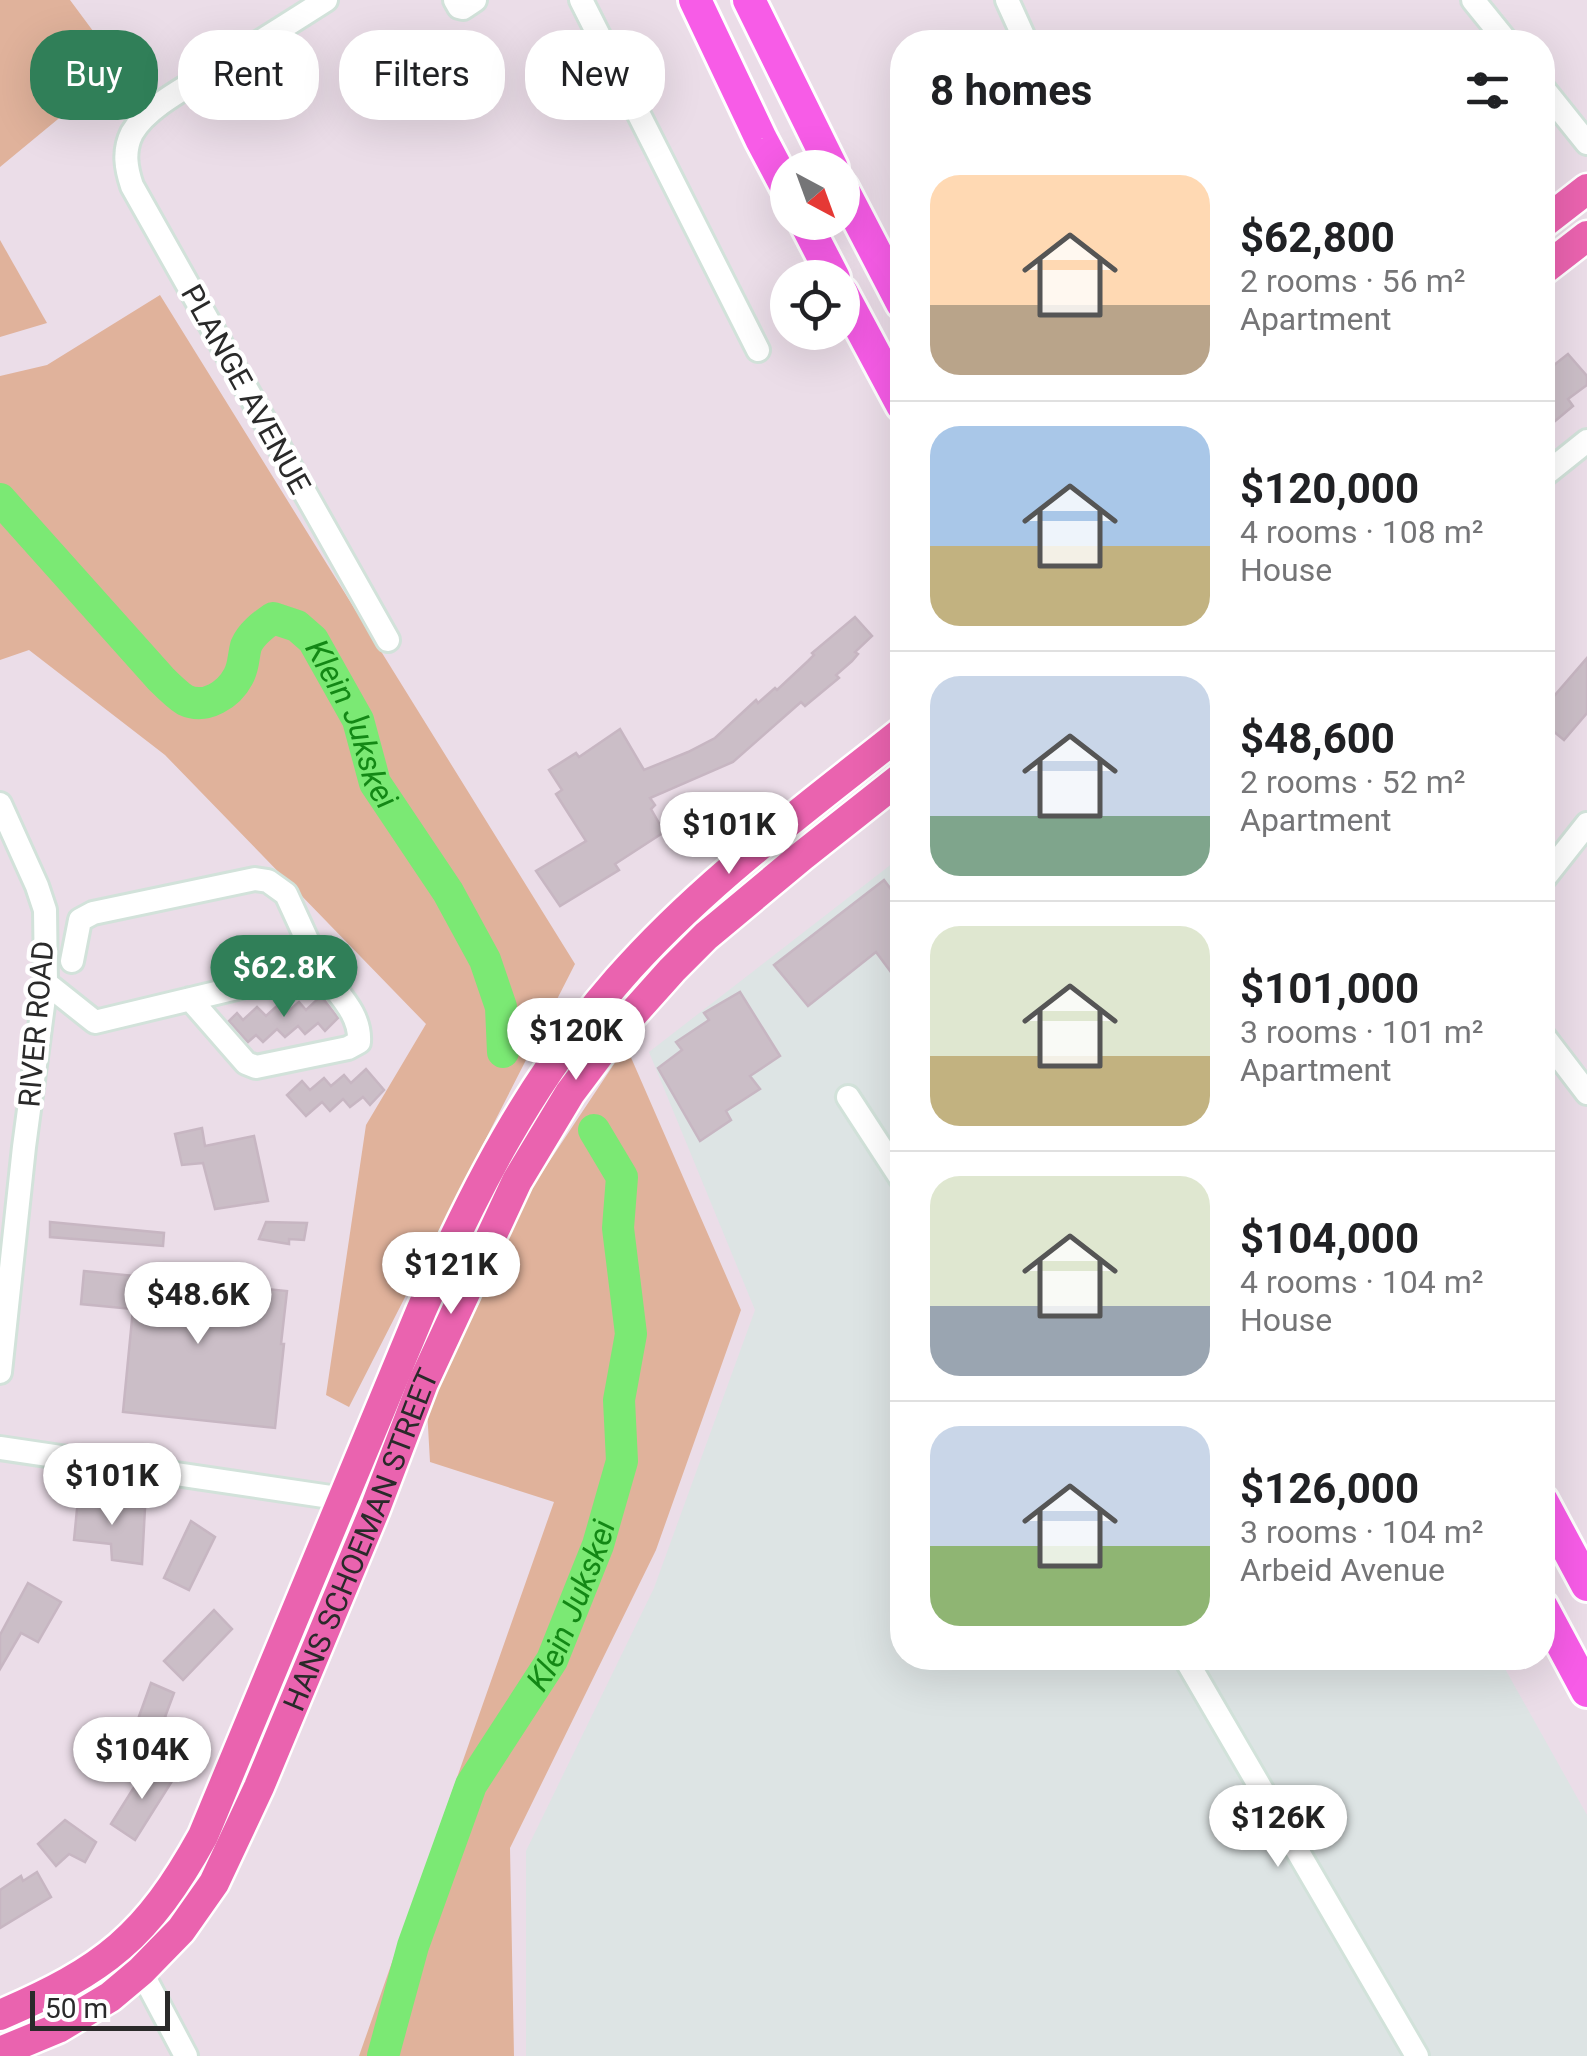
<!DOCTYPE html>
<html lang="en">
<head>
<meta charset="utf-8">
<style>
	:root { --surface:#fff; --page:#f6f6f6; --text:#202124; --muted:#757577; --line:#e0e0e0; --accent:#307f58 }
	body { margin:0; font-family:Roboto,sans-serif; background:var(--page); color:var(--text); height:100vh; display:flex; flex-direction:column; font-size:38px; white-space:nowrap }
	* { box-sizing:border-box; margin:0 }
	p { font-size:32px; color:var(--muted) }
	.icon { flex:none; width:55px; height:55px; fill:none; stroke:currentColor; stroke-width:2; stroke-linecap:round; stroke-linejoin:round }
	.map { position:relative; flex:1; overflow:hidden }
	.panel { position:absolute; left:890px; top:30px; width:665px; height:1640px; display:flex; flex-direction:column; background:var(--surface); border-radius:40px; box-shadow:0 10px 40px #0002 }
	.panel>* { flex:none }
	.hud { position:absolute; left:30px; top:30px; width:710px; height:90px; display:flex; gap:20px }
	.needle { width:65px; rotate:139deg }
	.controls { position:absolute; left:770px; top:150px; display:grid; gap:20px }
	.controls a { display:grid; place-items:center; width:90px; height:90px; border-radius:50%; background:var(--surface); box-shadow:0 10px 40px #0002; font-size:50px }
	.scale { position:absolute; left:30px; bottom:25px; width:140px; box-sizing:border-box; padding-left:10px; border:5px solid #2a2a2a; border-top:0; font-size:28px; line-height:35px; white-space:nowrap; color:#2a2a2a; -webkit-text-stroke:8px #fff; paint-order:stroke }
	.price { position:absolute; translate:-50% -85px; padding:0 22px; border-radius:35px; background:#fff; color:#222; font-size:32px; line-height:65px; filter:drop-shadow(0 2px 5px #0008) }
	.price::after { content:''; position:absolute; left:50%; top:60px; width:30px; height:22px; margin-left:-15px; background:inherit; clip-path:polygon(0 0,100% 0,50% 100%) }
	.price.on { background:var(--accent); color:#fff }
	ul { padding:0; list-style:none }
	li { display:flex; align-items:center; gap:30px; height:250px; padding:0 40px }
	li+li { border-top:2px solid var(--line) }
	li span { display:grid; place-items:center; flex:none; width:280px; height:200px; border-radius:30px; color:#555 }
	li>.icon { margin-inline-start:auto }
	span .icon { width:120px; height:120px; fill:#fffc; stroke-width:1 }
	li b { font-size:42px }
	h2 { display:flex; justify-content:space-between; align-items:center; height:120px; padding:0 40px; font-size:42px }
	.pill { padding:0 35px; border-radius:40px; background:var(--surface); box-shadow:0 10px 40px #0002; font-size:35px; line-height:90px }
	.pill.on { background:var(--accent); color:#fff }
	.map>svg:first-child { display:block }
	.industrial { fill:#dde4e4 }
	.green { fill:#e0b29b }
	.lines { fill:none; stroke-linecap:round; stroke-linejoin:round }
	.river { stroke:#7be974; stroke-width:32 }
	.building { fill:#cbbec7; stroke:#c7b6c2; stroke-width:2.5 }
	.minor-casing { stroke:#d2e2da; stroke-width:28 }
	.major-casing { stroke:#fff; stroke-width:35 }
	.highway-casing { stroke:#fff; stroke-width:38 }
	.minor { stroke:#fff; stroke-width:22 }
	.major { stroke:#ea63af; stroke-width:30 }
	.highway { stroke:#f75ce7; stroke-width:32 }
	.labels { text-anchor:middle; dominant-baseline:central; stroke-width:9; stroke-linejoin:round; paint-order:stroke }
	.street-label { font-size:30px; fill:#2a2a2a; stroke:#fff }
	.water-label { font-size:32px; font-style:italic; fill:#138815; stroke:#fff }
</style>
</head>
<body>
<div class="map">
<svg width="1587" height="2056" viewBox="0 0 1587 2056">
	<rect width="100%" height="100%" fill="#ebdde8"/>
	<polygon class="industrial" points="902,856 902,1658 1499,1658 1587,1815 1587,2056 526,2056 526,1851 654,1588 755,1310 649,1052"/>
	<g class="green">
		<polygon points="0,0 70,0 93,31 50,62 75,105 0,167"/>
		<polygon points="0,240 47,323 0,337"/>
		<polygon points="160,295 575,964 349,1407 326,1395 366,1125 426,1024 165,755 29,650 0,660 0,376 47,365"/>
		<polygon points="626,1046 741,1310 656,1550 510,1848 514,2056 359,2056 554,1502 430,1462 427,1409 517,1210"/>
	</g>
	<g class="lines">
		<g class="river">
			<path id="s1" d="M0 499 161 679C168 686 177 695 185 700 206 710 229 694 238 677 244 667 243 657 246 646 251 634 263 625 273 618L297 626 313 640 358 720 375 783 448 892 485 960 501 1007 503 1052"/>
			<path id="s2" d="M383 2056 413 1946 471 1785 552 1660 598 1545 622 1461 619 1400 631 1334 618 1228 622 1177 594 1130"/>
		</g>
	</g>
	<g class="building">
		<polygon points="1568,354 1587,376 1587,385 1568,399 1573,406 1554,422 1550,419 1542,425 1542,393 1552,383 1544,373"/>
		<polygon points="855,617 872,636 855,652 858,654 852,661 836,675 839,678 805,706 801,702 733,762 650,798 655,805 651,809 664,832 615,864 619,870 560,906 536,871 586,841 556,794 562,790 549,770 576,753 579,757 620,729 644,770 688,752 715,738 756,700 758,703 775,688 777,690 808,661 814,655 812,653"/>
		<polygon points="1587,658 1587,713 1564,740 1542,722 1542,710"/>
		<polygon points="884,880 902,904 902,987 876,952 808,1006 774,965"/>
		<polygon points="740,992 780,1056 750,1076 760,1089 726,1111 731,1120 700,1141 658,1068 682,1050 676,1042 709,1020 704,1013"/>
		<polygon points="321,996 338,1018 325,1031 318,1023 305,1034 298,1026 285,1037 277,1029 263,1042 256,1035 248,1042 229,1021 237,1013 243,1020 257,1007 266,1016 279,1004 286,1013 299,1002 306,1010"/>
		<polygon points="366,1069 384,1090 370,1105 363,1097 350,1107 343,1099 330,1111 322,1102 306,1116 287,1095 302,1081 310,1090 324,1078 331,1086 344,1075 351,1083"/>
		<polygon points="202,1128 205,1146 254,1136 268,1201 215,1209 203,1163 182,1165 175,1134"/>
		<polygon points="50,1222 164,1233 163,1246 50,1237"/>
		<polygon points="266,1222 307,1223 304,1240 289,1239 289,1244 259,1239"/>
		<polygon points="84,1271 287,1291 281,1344 284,1344 275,1428 123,1412 133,1309 81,1304"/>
		<polygon points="78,1499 145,1508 142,1564 112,1560 111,1544 74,1540"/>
		<polygon points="191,1521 215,1537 189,1590 164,1578"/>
		<polygon points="28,1583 61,1602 38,1642 21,1633 0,1669 0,1635"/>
		<polygon points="214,1610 232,1629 183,1680 164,1661"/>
		<polygon points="151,1683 174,1693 165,1717 173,1721 155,1760 128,1747"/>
		<polygon points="148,1765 172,1781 135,1840 111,1824"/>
		<polygon points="65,1820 96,1842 85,1862 69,1854 56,1866 38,1844"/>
		<polygon points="37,1872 51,1897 0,1928 0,1890 21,1876 23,1881"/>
	</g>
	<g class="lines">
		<g class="minor-casing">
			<g id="minor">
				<path d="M326 0C290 23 255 45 219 67 193 84 148 105 132 133 123 151 126 168 132 186L388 640"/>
				<polyline points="455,0 459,7 463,8 475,0"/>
				<polyline points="581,0 758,350"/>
				<polyline points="1007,0 1026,42"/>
				<polyline points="1473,0 1507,42"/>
				<polyline points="1542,87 1587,143"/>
				<polyline points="1542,477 1587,441"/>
				<polyline points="0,804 37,886 45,910 46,983 24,1147 0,1372"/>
				<polyline points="1542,881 1587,824"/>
				<polyline points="72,961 80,920 93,913 255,879 268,881 286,894 320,968"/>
				<path d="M46 983 95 1022 320 968C335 992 361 1012 359 1042L348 1048 256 1067 246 1063 190 999"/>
				<polyline points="1542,1034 1587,1093"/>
				<polyline points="848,1097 902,1180"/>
				<polyline points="0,1448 344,1499 375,1509"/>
				<polyline points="1185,1658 1417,2056"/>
				<polyline points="141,1971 186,2056"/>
			</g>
		</g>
		<g class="major-casing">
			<g id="major">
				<polyline points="1542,224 1587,189"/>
				<polyline points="1542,271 1587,236"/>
				<path d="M0 2015C105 1970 147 1937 203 1836L421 1311C473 1192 531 1079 618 980 701 885 804 810 902 732"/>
				<path id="s3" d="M0 2052 58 2028 110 1997 141 1971 181 1930 214 1883 259 1787 375 1509 423 1383 517 1181 570 1093 612 1037 672 970 706 936 802 856 902 777"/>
			</g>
		</g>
		<g class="highway-casing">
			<g id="highway">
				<polyline points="695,0 761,139 788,190"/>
				<polyline points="749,0 832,168"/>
				<polyline points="842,188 902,303"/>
				<polyline points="805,222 834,278"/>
				<polyline points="842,293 902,405"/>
				<polyline points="1542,1501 1587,1585"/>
				<polyline points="1542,1607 1587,1691"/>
			</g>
		</g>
		<use href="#minor" class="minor"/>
		<use href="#major" class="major"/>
		<use href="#highway" class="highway"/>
	</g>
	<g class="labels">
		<g class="street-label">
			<text transform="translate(246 389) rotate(61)">PLANGE AVENUE</text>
			<text transform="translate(36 1024) rotate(-85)">RIVER ROAD</text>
			<text stroke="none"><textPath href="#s3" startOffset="652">HANS SCHOEMAN STREET</textPath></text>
		</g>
		<g class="water-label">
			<text stroke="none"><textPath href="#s1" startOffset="548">Klein Jukskei</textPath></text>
			<text stroke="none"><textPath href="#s2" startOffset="492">Klein Jukskei</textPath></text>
		</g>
	</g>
</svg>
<div class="controls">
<a><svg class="needle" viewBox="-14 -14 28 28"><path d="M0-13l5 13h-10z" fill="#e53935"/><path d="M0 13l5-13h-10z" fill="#757577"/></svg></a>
<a><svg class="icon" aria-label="locate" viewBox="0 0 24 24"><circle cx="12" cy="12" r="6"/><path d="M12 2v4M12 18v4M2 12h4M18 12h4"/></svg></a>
</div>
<div class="scale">50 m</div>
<b class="price" style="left:729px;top:877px">$101K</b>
<b class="price on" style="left:284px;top:1020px">$62.8K</b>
<b class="price" style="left:576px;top:1083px">$120K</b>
<b class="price" style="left:451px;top:1317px">$121K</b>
<b class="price" style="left:198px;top:1347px">$48.6K</b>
<b class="price" style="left:112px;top:1528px">$101K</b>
<b class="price" style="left:142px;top:1802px">$104K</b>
<b class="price" style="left:1278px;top:1870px">$126K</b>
<div class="hud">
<a class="pill on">Buy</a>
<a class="pill">Rent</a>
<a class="pill">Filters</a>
<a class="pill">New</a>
</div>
<section class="panel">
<h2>8 homes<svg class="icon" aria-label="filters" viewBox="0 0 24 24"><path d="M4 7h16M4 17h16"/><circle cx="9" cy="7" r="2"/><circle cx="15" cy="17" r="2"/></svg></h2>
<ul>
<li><span style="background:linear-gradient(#ffd9b3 65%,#b9a48a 0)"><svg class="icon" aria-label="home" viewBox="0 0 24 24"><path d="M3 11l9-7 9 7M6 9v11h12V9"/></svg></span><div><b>$62,800</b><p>2 rooms · 56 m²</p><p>Apartment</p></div></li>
<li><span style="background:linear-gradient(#a9c7e8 60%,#c2b280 0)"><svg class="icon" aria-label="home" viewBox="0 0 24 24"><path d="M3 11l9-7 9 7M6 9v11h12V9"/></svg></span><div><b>$120,000</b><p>4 rooms · 108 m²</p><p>House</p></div></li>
<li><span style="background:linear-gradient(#c9d6e8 70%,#7fa58c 0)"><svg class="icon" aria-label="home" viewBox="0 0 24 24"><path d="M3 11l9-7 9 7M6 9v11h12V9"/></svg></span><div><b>$48,600</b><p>2 rooms · 52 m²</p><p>Apartment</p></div></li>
<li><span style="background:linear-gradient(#dfe7d0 65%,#c2b280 0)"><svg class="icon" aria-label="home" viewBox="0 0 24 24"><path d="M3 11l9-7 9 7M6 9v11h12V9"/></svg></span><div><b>$101,000</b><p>3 rooms · 101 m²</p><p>Apartment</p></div></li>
<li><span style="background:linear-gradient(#dfe7d0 65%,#9aa5b1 0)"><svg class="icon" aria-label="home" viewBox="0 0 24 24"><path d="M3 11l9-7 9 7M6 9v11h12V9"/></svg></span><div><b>$104,000</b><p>4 rooms · 104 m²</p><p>House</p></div></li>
<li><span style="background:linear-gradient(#c9d6e8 60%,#8fb573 0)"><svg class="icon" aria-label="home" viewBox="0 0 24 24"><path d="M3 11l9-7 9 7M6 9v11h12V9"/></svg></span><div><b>$126,000</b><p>3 rooms · 104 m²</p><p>Arbeid Avenue</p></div></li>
</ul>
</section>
</div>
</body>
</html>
